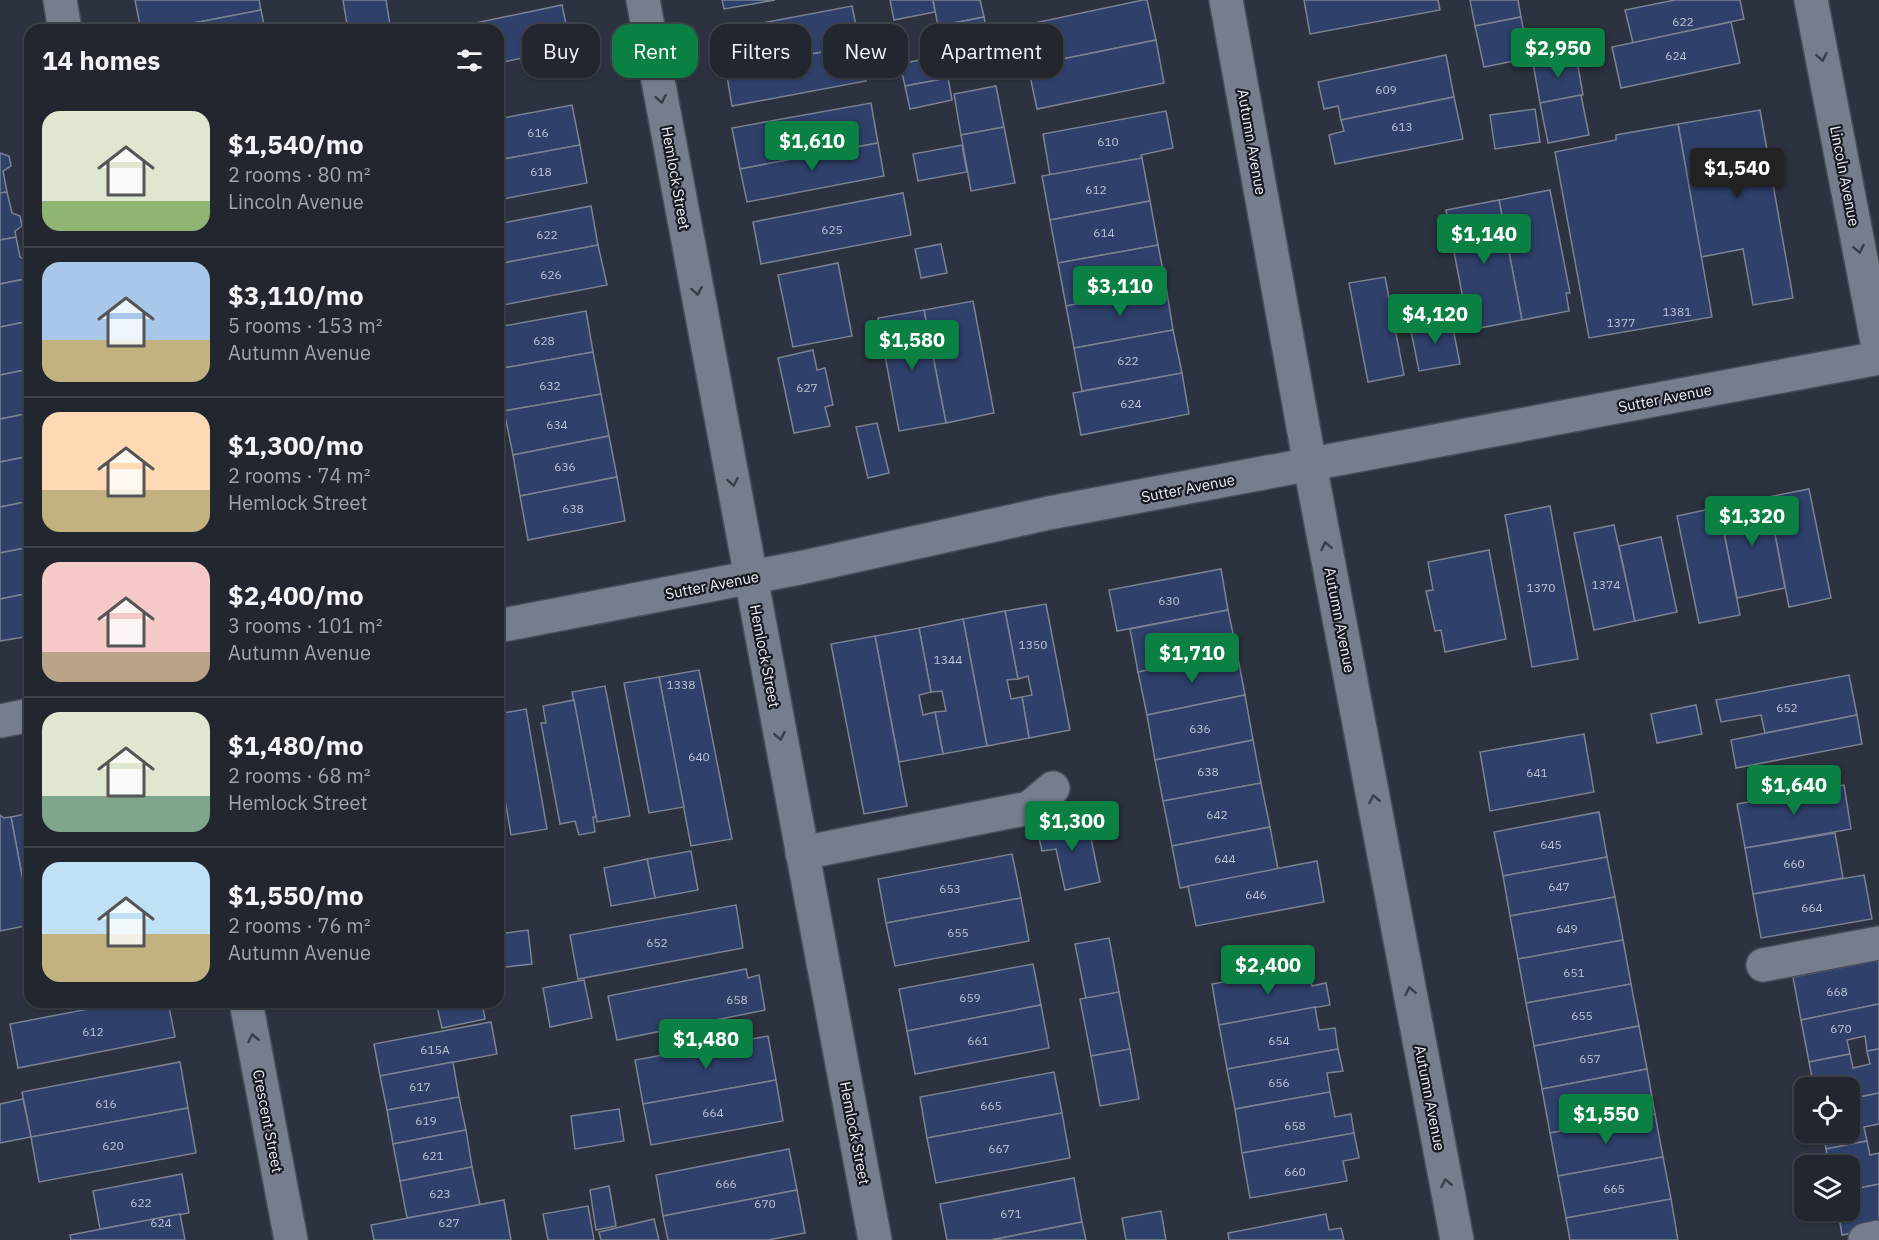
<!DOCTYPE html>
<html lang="en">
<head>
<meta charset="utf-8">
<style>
	:root { --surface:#21262f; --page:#2d323b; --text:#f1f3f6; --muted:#a2a5aa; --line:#3e434b; --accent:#0b8043 }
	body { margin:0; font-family:"IBM Plex Sans",sans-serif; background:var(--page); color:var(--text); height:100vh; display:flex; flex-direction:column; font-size:22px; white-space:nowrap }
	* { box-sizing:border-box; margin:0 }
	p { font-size:20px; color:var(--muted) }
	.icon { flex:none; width:33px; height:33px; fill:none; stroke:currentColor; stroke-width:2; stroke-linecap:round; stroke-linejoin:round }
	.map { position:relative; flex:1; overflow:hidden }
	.details { position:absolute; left:24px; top:24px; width:480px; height:984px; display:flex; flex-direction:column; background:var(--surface); border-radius:18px; box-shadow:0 2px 4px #0004,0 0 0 2px var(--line) }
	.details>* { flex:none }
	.guide { position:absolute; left:522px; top:24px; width:570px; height:54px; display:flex; gap:12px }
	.buttons { position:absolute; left:1794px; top:1077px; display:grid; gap:12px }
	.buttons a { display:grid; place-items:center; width:66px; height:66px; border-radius:12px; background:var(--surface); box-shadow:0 2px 4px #0004,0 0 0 2px var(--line); font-size:30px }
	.price { position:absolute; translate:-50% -51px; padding:0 14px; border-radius:6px; background:var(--accent); color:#fff; font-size:20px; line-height:39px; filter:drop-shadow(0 2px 3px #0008) }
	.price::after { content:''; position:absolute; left:50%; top:36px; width:18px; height:14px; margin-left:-9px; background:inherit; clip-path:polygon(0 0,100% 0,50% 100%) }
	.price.current { background:#222; color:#fff }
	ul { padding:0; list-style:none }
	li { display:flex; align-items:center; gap:18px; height:150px; padding:0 18px }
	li+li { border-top:2px solid var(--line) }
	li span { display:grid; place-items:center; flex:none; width:168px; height:120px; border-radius:18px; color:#555 }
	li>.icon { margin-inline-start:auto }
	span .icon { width:72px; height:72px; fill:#fffc; stroke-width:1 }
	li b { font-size:26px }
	h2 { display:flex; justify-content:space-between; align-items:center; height:72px; padding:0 18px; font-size:26px }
	.pill { padding:0 21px; border-radius:18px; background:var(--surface); box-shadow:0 2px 4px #0004,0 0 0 2px var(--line); font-size:21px; line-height:54px }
	.pill.current { background:var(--accent); color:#fff }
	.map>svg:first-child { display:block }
	.building { fill:#2f406b; stroke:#7b8292; stroke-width:1.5 }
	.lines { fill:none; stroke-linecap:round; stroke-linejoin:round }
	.minor-casing { stroke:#484d59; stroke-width:36 }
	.minor { stroke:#767d8d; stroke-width:33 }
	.oneway { stroke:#383d46 }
	.labels { text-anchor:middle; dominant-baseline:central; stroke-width:4.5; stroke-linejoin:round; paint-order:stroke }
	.number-label { font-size:12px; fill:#bdc4d6 }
	.street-label { font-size:15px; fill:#ecf0f9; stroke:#171a20 }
</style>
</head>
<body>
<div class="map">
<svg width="1879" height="1240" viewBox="0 0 1879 1240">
	<rect width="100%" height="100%" fill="#2c323f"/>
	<g class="building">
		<polygon points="135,0 259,0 261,10 157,30 141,30"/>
		<polygon points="343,0 386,0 390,25 363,30 348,30"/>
		<polygon points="722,0 775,0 724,9"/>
		<polygon points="890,0 933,0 935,12 894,20"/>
		<polygon points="933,0 980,0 984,17 938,26"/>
		<polygon points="1143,0 1147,0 1156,40 1028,66 1020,26"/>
		<polygon points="1304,0 1438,0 1440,10 1310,34"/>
		<polygon points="1470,0 1518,0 1521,17 1475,26"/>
		<polygon points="1675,0 1740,0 1744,19 1633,43 1625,10"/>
		<polygon points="562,5 571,48 498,63 498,30 442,30"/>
		<polygon points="852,6 860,45 726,70 719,31"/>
		<polygon points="261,10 265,30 157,30"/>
		<polygon points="984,17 992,60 946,69 938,26"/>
		<polygon points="1521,17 1529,58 1484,67 1475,26"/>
		<polygon points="1731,22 1740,63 1621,88 1612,47"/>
		<polygon points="1156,40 1164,83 1037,109 1028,66"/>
		<polygon points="860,45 866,81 732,106 726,70"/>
		<polygon points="944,55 948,78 905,86 900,64"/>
		<polygon points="1446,55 1454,97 1341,120 1338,106 1324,109 1318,82"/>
		<polygon points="1576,55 1583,95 1540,103 1533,63"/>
		<polygon points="948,78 952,100 910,109 905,86"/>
		<polygon points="996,86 1004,127 961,135 954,94"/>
		<polygon points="1581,95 1589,135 1548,143 1540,103"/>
		<polygon points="1454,97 1463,139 1335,164 1329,135 1344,131 1341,120"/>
		<polygon points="871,103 878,143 740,169 732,128"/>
		<polygon points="572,105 580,145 498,160 498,119"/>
		<polygon points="1535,109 1540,142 1495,149 1490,115"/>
		<polygon points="1760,110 1793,298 1753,305 1743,249 1701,257 1678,124"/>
		<polygon points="1166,111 1173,148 1141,155 1142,158 1050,175 1043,134"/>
		<polygon points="1678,124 1712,317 1589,338 1555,152 1616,140 1616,135"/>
		<polygon points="1004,127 1015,183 971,191 961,135"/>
		<polygon points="878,143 884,176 747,202 740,169"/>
		<polygon points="580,145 587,183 498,200 498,160"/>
		<polygon points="962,145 967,172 918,181 913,154"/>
		<polygon points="0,153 9,156 11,166 3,171 7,192 0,193"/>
		<polygon points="1142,158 1150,201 1050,220 1042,176"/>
		<polygon points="1550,190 1570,293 1566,293 1569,311 1522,320 1499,200"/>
		<polygon points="7,192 12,213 20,216 22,226 15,231 16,237 0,240 0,193"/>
		<polygon points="903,193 911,235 761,264 753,222"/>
		<polygon points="1499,200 1522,320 1469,330 1446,210"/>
		<polygon points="1150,201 1158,245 1058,263 1050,220"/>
		<polygon points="591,206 598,245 498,264 498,224"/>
		<polygon points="16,237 20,257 29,261 30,271 24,276 25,279 0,284 0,240"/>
		<polygon points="941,244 947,273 921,278 915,249"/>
		<polygon points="598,245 607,285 498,306 498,264"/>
		<polygon points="1158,245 1166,286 1066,306 1058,263"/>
		<polygon points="838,263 852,336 793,347 778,275"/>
		<polygon points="1385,277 1404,375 1368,382 1349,283"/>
		<polygon points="25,279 28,299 30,300 30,321 0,327 0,284"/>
		<polygon points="1166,286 1173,330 1074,348 1066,306"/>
		<polygon points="973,301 994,413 946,423 924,310"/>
		<polygon points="924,310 946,423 899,431 878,318"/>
		<polygon points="586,311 593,352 498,369 498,327"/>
		<polygon points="1451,318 1460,364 1419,371 1410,326"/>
		<polygon points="30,321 30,369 0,375 0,327"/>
		<polygon points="1173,330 1182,373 1082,391 1074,348"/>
		<polygon points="813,350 817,370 825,368 833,405 825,407 830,426 794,433 778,358"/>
		<polygon points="593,352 601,394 504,411 498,369"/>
		<polygon points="30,369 30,413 0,419 0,375"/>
		<polygon points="1182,373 1189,414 1081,435 1073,393"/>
		<polygon points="601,394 609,436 513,455 504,411"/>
		<polygon points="30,413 30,456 0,462 0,419"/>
		<polygon points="877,423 889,473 868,478 856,427"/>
		<polygon points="609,436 617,477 520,496 513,455"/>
		<polygon points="30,456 30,501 0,507 0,462"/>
		<polygon points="617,477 625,521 528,540 520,496"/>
		<polygon points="1809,489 1831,598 1789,607 1768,497"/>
		<polygon points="1768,497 1785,588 1737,598 1719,507"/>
		<polygon points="30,501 30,547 0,553 0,507"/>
		<polygon points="1550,506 1578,659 1532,667 1505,515"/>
		<polygon points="1719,507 1740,615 1699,623 1677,516"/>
		<polygon points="1614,525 1635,621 1594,630 1574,533"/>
		<polygon points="1661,537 1677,612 1635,621 1619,546"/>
		<polygon points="30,547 30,593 0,599 0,553"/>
		<polygon points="1489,550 1506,639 1445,652 1441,630 1435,631 1426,591 1433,590 1428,562"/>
		<polygon points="1221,569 1228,610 1117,631 1109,590"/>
		<polygon points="30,593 30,636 0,641 0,599"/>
		<polygon points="1046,604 1070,730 1029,738 1022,697 1032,695 1028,676 1018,679 1005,611"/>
		<polygon points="1228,610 1237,653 1138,672 1130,629"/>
		<polygon points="1005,611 1018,679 1007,680 1011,699 1022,697 1029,738 987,746 963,619"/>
		<polygon points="963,619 987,746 943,754 935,712 946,711 942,691 931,692 919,628"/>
		<polygon points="919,628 931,692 919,695 923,715 935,712 943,754 899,762 875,636"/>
		<polygon points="875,636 907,806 864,814 831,644"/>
		<polygon points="1237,653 1245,695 1147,715 1138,672"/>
		<polygon points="699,670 732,839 691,846 659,677"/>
		<polygon points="1849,675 1857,715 1765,733 1761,715 1721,722 1716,700"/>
		<polygon points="659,677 684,807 649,813 624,683"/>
		<polygon points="605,686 630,816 597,822 572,692"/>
		<polygon points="1245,695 1253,740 1155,760 1147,715"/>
		<polygon points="574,700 596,817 593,817 595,832 579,835 575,821 560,824 541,723 546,723 543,706"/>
		<polygon points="1696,705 1702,734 1657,743 1651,714"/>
		<polygon points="526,709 547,829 511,835 498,758 498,714"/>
		<polygon points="1857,715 1862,744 1736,768 1731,740"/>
		<polygon points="1584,734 1594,792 1490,811 1480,752"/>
		<polygon points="1253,740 1261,783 1163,801 1155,760"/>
		<polygon points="1261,783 1270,827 1172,846 1163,801"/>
		<polygon points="1844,785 1851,829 1745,848 1737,804"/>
		<polygon points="1599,812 1607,857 1503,876 1494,832"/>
		<polygon points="30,813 30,918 11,817"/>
		<polygon points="0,815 4,818 11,817 30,918 30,925 0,931"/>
		<polygon points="1087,819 1100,882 1065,890 1056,849 1042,851 1037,829"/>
		<polygon points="1270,827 1278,869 1180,888 1172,846"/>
		<polygon points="1835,833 1843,878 1753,894 1745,848"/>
		<polygon points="691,851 698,890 655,898 647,859"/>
		<polygon points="1012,854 1021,898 886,923 878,879"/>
		<polygon points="1607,857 1615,897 1510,916 1503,876"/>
		<polygon points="647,859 655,898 611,906 604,868"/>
		<polygon points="1317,861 1324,902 1196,926 1188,886"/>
		<polygon points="1864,875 1872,919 1761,938 1753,894"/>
		<polygon points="1615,897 1623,940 1518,959 1510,916"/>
		<polygon points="1021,898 1029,941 895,966 886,923"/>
		<polygon points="736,905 743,948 578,979 570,935"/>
		<polygon points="528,930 532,964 498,968 498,934"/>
		<polygon points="1109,938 1119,992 1086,999 1075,944"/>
		<polygon points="1623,940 1631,984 1526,1003 1518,959"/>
		<polygon points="1879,960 1879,1004 1801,1020 1793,977"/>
		<polygon points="1033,964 1041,1005 907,1031 899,989"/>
		<polygon points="1308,967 1312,986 1326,983 1330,1005 1219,1025 1212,984"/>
		<polygon points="746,969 748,978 759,975 765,1010 617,1040 608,996"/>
		<polygon points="584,980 592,1018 550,1027 543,988"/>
		<polygon points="1631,984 1639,1026 1534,1046 1526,1003"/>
		<polygon points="1119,992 1130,1049 1091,1056 1080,999"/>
		<polygon points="125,1002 168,1002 175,1037 18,1068 10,1024"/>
		<polygon points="436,1002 482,1002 485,1019 442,1028"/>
		<polygon points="1879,1004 1879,1049 1867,1051 1865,1036 1847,1040 1850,1054 1809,1062 1801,1020"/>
		<polygon points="1041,1005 1049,1048 915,1074 907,1031"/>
		<polygon points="1315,1007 1319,1030 1335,1028 1338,1049 1227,1069 1219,1025"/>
		<polygon points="491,1022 497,1054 380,1076 374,1044"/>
		<polygon points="1639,1026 1647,1069 1542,1089 1534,1046"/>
		<polygon points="768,1036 776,1080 643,1104 635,1060"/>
		<polygon points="1130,1049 1139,1099 1100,1106 1091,1056"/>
		<polygon points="1338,1049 1343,1071 1327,1073 1330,1092 1235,1109 1227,1069"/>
		<polygon points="1879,1049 1879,1093 1850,1099 1850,1088 1814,1088 1809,1062 1850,1054 1853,1068 1870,1064 1867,1051"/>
		<polygon points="180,1062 188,1108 31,1137 22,1092"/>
		<polygon points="453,1062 459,1097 387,1110 380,1076"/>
		<polygon points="1647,1069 1655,1114 1550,1133 1542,1089"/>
		<polygon points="1054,1072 1062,1113 927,1138 920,1097"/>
		<polygon points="776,1080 783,1121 651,1145 643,1104"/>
		<polygon points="1330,1092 1335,1117 1351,1114 1354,1133 1242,1153 1235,1109"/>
		<polygon points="1879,1093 1879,1124 1864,1127 1867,1141 1826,1149 1823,1132 1850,1132 1850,1099"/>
		<polygon points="459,1097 466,1130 393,1144 387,1110"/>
		<polygon points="23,1099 31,1137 0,1143 0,1104"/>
		<polygon points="188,1108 196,1153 39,1182 31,1137"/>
		<polygon points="619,1109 624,1141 575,1149 571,1116"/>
		<polygon points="1062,1113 1070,1158 936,1183 927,1138"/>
		<polygon points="1655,1114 1663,1157 1558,1176 1550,1133"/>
		<polygon points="466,1130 472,1167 400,1181 393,1144"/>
		<polygon points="1354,1133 1359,1158 1343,1161 1347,1181 1250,1198 1242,1153"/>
		<polygon points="1867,1141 1870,1155 1879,1153 1879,1184 1850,1190 1850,1166 1829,1166 1826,1149"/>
		<polygon points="789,1149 797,1190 663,1216 656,1175"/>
		<polygon points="1663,1157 1671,1199 1566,1218 1558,1176"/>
		<polygon points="472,1167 480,1205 407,1218 400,1181"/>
		<polygon points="182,1174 189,1213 100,1229 93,1191"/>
		<polygon points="1074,1178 1082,1222 991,1240 947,1240 940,1204"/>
		<polygon points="1879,1184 1879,1227 1842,1235 1838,1210 1850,1210 1850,1190"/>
		<polygon points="609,1186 616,1226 596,1230 590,1190"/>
		<polygon points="797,1190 805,1233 768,1240 668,1240 663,1216"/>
		<polygon points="1671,1199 1678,1240 1570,1240 1566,1218"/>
		<polygon points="504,1200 511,1240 374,1240 371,1225"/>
		<polygon points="588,1206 594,1240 548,1240 543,1214"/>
		<polygon points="1161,1211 1166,1240 1126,1240 1122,1218"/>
		<polygon points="180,1214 185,1240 71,1240 70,1235"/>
		<polygon points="1326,1214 1329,1230 1341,1228 1344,1240 1229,1240 1228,1233"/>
		<polygon points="654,1219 659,1240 601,1240 599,1232"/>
		<polygon points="1082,1222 1086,1240 991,1240"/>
	</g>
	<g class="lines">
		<g class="minor-casing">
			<g id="minor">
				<polyline points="60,0 65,30"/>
				<polyline points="643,0 875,1240"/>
				<polyline points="1226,0 1310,465 1457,1240"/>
				<polyline points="1811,0 1879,352"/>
				<polyline points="498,626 804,567 1049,513 1879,358"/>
				<polyline points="0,721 30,715"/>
				<polyline points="802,853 1029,808 1053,788"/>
				<polyline points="1763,965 1879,943"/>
				<polyline points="246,1002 291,1240"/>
				<polyline points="1865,1240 1879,1237"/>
			</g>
		</g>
		<use href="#minor" class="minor"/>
	</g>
	<defs><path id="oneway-chevron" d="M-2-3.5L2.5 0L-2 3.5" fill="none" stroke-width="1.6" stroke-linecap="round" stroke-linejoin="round" transform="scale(1.5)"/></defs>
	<g class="oneway">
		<use href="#oneway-chevron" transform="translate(1822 57) rotate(79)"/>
		<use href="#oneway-chevron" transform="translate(661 99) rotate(80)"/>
		<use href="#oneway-chevron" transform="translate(1859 249) rotate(79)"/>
		<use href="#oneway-chevron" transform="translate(697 291) rotate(80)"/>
		<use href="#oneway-chevron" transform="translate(733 482) rotate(80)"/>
		<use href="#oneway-chevron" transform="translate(1326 546) rotate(-101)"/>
		<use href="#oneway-chevron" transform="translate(780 736) rotate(79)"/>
		<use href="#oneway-chevron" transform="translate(1374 799) rotate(-101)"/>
		<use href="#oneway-chevron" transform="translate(1410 991) rotate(-101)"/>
		<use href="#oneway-chevron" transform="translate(253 1038) rotate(-101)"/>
		<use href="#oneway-chevron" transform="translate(1446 1183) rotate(-101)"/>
	</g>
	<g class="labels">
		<g class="number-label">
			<text x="1683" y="21">622</text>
			<text x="1676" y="55">624</text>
			<text x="1386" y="89">609</text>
			<text x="1402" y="126">613</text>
			<text x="538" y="132">616</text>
			<text x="1108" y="141">610</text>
			<text x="541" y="171">618</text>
			<text x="1096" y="189">612</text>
			<text x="832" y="229">625</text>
			<text x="1104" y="232">614</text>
			<text x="547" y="234">622</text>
			<text x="551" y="274">626</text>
			<text x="1677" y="311">1381</text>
			<text x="1621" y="322">1377</text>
			<text x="544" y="340">628</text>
			<text x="1128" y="360">622</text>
			<text x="550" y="385">632</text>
			<text x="807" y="387">627</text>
			<text x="1131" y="403">624</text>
			<text x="557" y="424">634</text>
			<text x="565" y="466">636</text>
			<text x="573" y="508">638</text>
			<text x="1606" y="584">1374</text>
			<text x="1541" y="587">1370</text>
			<text x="1169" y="600">630</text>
			<text x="1033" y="644">1350</text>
			<text x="948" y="659">1344</text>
			<text x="681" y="684">1338</text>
			<text x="1787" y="707">652</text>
			<text x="1200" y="728">636</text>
			<text x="699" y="756">640</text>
			<text x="1208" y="771">638</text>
			<text x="1537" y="772">641</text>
			<text x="1217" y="814">642</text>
			<text x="1551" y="844">645</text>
			<text x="1225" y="858">644</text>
			<text x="1794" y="863">660</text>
			<text x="1559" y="886">647</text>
			<text x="950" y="888">653</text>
			<text x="1256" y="894">646</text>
			<text x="1812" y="907">664</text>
			<text x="1567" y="928">649</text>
			<text x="958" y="932">655</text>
			<text x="657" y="942">652</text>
			<text x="1574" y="972">651</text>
			<text x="1837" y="991">668</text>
			<text x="970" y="997">659</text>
			<text x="737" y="999">658</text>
			<text x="1582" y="1015">655</text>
			<text x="1841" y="1028">670</text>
			<text x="93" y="1031">612</text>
			<text x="978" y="1040">661</text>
			<text x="1279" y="1040">654</text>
			<text x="435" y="1049">615A</text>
			<text x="1590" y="1058">657</text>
			<text x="1279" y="1082">656</text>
			<text x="420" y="1086">617</text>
			<text x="106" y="1103">616</text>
			<text x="991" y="1105">665</text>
			<text x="713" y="1112">664</text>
			<text x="426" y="1120">619</text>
			<text x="1295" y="1125">658</text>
			<text x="113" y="1145">620</text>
			<text x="999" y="1148">667</text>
			<text x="433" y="1155">621</text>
			<text x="1295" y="1171">660</text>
			<text x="726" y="1183">666</text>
			<text x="1614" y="1188">665</text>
			<text x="440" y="1193">623</text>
			<text x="141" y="1202">622</text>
			<text x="765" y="1203">670</text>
			<text x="1011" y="1213">671</text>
			<text x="161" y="1222">624</text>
			<text x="449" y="1222">627</text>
		</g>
		<g class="street-label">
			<text transform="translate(1252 142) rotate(80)">Autumn Avenue</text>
			<text transform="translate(1845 176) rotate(79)">Lincoln Avenue</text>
			<text transform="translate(676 178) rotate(80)">Hemlock Street</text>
			<text transform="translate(1665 398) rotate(-11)">Sutter Avenue</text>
			<text transform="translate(1188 488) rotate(-11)">Sutter Avenue</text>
			<text transform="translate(712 585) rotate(-11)">Sutter Avenue</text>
			<text transform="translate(1340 620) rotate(79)">Autumn Avenue</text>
			<text transform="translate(765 656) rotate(79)">Hemlock Street</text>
			<text transform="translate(1430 1098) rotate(79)">Autumn Avenue</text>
			<text transform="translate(268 1121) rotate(79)">Crescent Street</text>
			<text transform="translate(855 1133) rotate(79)">Hemlock Street</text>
		</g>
	</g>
</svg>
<div class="buttons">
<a><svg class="icon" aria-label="locate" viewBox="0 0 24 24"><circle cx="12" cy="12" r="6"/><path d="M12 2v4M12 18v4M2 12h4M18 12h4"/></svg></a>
<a><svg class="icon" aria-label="layers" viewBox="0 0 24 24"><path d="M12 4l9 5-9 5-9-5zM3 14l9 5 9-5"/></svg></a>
</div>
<b class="price" style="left:1558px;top:79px">$2,950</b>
<b class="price" style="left:812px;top:172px">$1,610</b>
<b class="price current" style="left:1737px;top:199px">$1,540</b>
<b class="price" style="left:1484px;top:265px">$1,140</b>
<b class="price" style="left:1120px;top:317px">$3,110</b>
<b class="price" style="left:1435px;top:345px">$4,120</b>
<b class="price" style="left:912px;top:371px">$1,580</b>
<b class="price" style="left:1752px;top:547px">$1,320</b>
<b class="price" style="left:1192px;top:684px">$1,710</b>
<b class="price" style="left:1794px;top:816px">$1,640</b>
<b class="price" style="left:1072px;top:852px">$1,300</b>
<b class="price" style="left:1268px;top:996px">$2,400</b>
<b class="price" style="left:706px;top:1070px">$1,480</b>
<b class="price" style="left:1606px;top:1145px">$1,550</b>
<div class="guide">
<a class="pill">Buy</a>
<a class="pill current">Rent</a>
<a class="pill">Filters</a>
<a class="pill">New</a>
<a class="pill">Apartment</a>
</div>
<section class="details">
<h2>14 homes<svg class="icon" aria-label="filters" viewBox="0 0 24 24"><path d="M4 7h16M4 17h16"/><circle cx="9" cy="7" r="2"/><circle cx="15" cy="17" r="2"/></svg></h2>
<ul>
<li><span style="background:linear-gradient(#dfe7d0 75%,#8fb573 0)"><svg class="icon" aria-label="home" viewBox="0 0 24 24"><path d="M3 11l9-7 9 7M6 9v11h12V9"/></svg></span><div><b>$1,540/mo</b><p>2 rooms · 80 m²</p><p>Lincoln Avenue</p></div></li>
<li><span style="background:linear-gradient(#a9c7e8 65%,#c2b280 0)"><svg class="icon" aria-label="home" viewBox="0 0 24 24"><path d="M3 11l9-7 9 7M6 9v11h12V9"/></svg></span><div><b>$3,110/mo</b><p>5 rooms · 153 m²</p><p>Autumn Avenue</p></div></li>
<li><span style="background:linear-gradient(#ffd9b3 65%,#c2b280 0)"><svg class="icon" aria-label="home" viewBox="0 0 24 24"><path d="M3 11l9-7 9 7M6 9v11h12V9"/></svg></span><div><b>$1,300/mo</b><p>2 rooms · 74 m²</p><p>Hemlock Street</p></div></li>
<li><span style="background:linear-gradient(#f6c9c9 75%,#b9a48a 0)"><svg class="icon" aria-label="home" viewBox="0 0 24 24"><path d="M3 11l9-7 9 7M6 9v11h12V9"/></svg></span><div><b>$2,400/mo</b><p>3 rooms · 101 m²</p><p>Autumn Avenue</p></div></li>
<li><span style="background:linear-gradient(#dfe7d0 70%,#7fa58c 0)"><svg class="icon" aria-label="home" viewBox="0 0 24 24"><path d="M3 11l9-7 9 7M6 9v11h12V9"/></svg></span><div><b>$1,480/mo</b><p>2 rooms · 68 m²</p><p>Hemlock Street</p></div></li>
<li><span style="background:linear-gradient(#bfe0f5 60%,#c2b280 0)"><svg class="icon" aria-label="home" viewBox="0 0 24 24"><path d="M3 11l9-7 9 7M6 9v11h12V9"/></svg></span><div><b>$1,550/mo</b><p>2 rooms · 76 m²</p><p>Autumn Avenue</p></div></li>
</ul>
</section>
</div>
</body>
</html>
